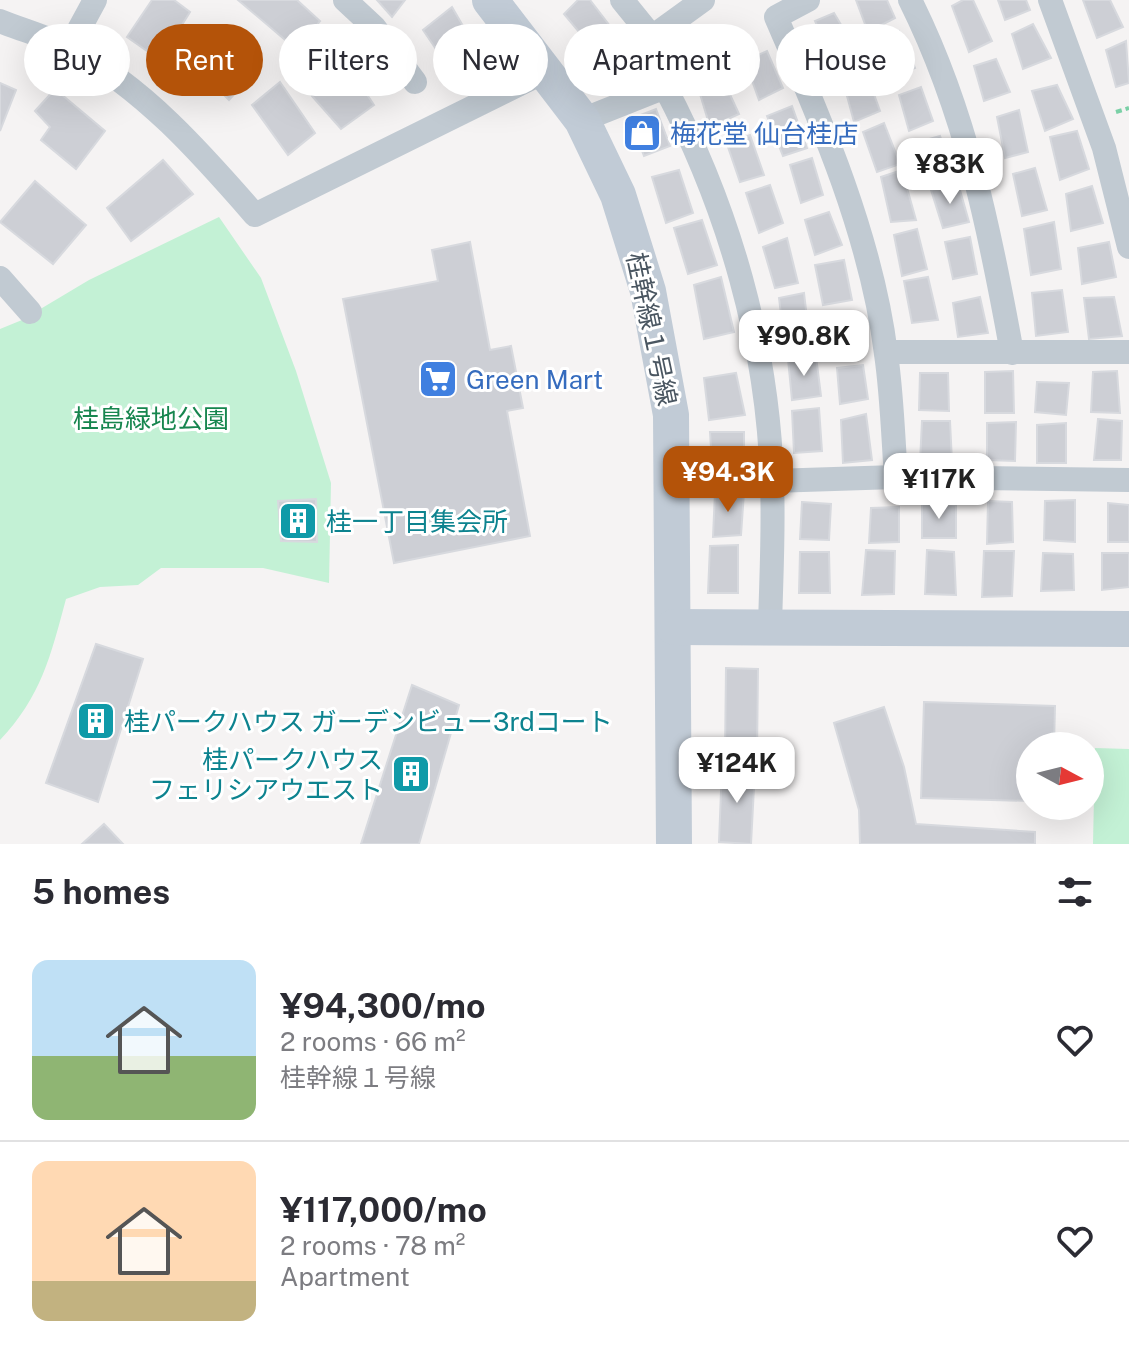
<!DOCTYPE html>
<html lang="en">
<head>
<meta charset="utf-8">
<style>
	:root { --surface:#fff; --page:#f7f7f7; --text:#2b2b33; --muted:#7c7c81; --line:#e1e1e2; --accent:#b45309 }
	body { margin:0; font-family:"Public Sans","Noto Sans JP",sans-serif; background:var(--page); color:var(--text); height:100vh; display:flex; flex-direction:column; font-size:30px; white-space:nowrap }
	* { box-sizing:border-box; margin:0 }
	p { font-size:26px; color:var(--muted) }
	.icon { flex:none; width:44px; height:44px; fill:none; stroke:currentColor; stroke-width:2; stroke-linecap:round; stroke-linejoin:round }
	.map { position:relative; height:844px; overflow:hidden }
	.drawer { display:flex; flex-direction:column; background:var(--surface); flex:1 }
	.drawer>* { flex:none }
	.hud { position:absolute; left:24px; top:24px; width:1082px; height:72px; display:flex; gap:16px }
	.needle { width:52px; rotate:97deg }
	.tools { position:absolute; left:1016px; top:732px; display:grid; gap:16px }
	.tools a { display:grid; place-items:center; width:88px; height:88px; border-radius:50%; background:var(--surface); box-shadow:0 8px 32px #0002; font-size:40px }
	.price { position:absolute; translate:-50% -68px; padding:0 18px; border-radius:16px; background:#fff; color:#222; font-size:26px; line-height:52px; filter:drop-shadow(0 2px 4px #0008) }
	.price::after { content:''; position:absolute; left:50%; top:48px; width:24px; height:18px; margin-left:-12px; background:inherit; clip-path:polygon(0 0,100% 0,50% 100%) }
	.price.active { background:var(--accent); color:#fff }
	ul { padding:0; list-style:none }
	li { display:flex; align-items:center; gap:24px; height:200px; padding:0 32px }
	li+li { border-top:2px solid var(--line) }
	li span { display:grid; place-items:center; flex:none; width:224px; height:160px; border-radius:16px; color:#555 }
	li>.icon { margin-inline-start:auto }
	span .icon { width:96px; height:96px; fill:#fffc; stroke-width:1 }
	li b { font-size:34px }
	h2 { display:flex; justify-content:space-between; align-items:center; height:96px; padding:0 32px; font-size:34px }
	.pill { padding:0 28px; border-radius:36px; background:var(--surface); box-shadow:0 8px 32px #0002; font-size:28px; line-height:72px }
	.pill.active { background:var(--accent); color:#fff }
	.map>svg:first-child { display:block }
	.green { fill:#c3f1d5 }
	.building { fill:#cdcfd5; stroke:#d7d9de; stroke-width:2 }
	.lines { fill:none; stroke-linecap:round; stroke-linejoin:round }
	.path { stroke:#7ad0a6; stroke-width:4; stroke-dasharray:6 4; stroke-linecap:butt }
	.street { stroke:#c1cad2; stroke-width:24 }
	.secondary { stroke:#c1cbd6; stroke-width:36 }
	.labels { text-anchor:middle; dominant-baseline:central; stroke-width:6; stroke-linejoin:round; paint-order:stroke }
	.shop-label { font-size:26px; fill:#366cbe; stroke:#fff; text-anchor:start }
	.street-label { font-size:26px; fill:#4a5661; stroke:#fff }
	.park-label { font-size:26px; fill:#17864f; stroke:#fff }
	.culture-label { font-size:26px; fill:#0d838f; stroke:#fff; text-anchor:start }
</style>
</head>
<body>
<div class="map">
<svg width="1129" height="844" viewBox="0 0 1129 844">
	<rect width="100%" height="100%" fill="#f5f3f3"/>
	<g class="green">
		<path d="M219 217 261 278 296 371 331 483 329 583 263 568H161L138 585 100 587 66 599C51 655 41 697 0 740V329L22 320 89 280Z"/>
		<polygon points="1095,748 1129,749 1129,844 1093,844"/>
	</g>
	<g class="building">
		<polygon points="152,0 174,0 190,12 160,60 127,37"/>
		<polygon points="238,0 297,0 320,21 297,50"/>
		<polygon points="377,0 405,0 392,17"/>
		<polygon points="578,0 590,0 613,30 595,51 564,14"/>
		<polygon points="856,0 887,0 895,18 868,32"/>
		<polygon points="963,0 973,0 992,41 969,52 952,6"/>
		<polygon points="998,0 1026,0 1030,10 1005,20"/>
		<polygon points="1083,0 1110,0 1123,27 1097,38"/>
		<polygon points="452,7 478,52 451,71 423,30"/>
		<polygon points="834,13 859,55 836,67 815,21"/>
		<polygon points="1033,24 1051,58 1023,69 1012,34"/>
		<polygon points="899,31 915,68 892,78 877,38"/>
		<polygon points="226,32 260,66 229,100 195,66"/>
		<polygon points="1126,41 1129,83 1116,87 1106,50"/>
		<polygon points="767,51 783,88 759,100 745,61"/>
		<polygon points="996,59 1010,92 984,101 974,66"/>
		<polygon points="348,66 374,105 341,129 312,96"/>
		<polygon points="866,72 880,111 854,122 843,81"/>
		<polygon points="721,75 739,114 710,127 697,84"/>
		<polygon points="280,82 315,133 288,155 252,105"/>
		<polygon points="0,83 16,90 0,131"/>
		<polygon points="1057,85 1073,119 1045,131 1032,91"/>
		<polygon points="921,87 933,121 909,131 899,95"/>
		<polygon points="55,89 105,131 76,169 41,140 50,127 35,111"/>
		<polygon points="792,106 807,148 783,156 767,116"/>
		<polygon points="656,109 670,146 644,156 630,119"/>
		<polygon points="1019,110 1028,152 1005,158 997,117"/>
		<polygon points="884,123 900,164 877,172 863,132"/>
		<polygon points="1077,131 1089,169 1060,180 1050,137"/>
		<polygon points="750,135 764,175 740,182 727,144"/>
		<polygon points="940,136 952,169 926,179 915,143"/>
		<polygon points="812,158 823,195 801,203 790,165"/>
		<polygon points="163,160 193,194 131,241 107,208"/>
		<polygon points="1035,168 1047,210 1022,216 1013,174"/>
		<polygon points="679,170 693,213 666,223 652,177"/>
		<polygon points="902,170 916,220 891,222 881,177"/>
		<polygon points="35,181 86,225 53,264 0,222"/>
		<polygon points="958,183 969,222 943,228 931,190"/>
		<polygon points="770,185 783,223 759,233 746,193"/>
		<polygon points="1092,186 1103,223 1071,231 1066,194"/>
		<polygon points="829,212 842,245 815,255 805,220"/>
		<polygon points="702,220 717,265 688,274 674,228"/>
		<polygon points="1054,222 1061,269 1031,275 1024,229"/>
		<polygon points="917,229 927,269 902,276 894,235"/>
		<polygon points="970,237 977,274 953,279 945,242"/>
		<polygon points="787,238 798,283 775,288 763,247"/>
		<polygon points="470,242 490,350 511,346 523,408 507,411 530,536 394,563 343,299 438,281 432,250"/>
		<polygon points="1109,242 1116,277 1082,284 1078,248"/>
		<polygon points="844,260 852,300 823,305 815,265"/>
		<polygon points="721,277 734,332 704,339 694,285"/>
		<polygon points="928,277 938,320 912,323 904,281"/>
		<polygon points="1062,290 1068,332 1036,336 1032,293"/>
		<polygon points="804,293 809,335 784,338 779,298"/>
		<polygon points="980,297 988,333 958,337 953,303"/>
		<polygon points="1114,297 1122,336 1089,339 1084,298"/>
		<polygon points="858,313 865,350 835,357 829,321"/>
		<polygon points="816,356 821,396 792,400 788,359"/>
		<polygon points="863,365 868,399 840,404 837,368"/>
		<polygon points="1013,371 1014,413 985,413 985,372"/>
		<polygon points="1117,371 1120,413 1091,412 1093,372"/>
		<polygon points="736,373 745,415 709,420 704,378"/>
		<polygon points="920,373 948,373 949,411 919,410"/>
		<polygon points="1037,382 1069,383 1066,415 1035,412"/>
		<polygon points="819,408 822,451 794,453 792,411"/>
		<polygon points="866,414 872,460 843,463 841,420"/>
		<polygon points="1098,419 1122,421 1121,460 1094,460"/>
		<polygon points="922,421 950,421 952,462 920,462"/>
		<polygon points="1016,422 1015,461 987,460 987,423"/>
		<polygon points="1066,423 1066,463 1037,463 1037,425"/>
		<polygon points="710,432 744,432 744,479 713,480"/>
		<polygon points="715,492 744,492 741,535 713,537"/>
		<polygon points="316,499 317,542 281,541 278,501"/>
		<polygon points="1075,500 1075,542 1044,540 1045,501"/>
		<polygon points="988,501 1012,502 1013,542 987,544"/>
		<polygon points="802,502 831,504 829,540 800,539"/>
		<polygon points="1108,503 1129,505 1129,542 1108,542"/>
		<polygon points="922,504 956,505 956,538 922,538"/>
		<polygon points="899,507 899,542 869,543 871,508"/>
		<polygon points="738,545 738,593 708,593 710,546"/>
		<polygon points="866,550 895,551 894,594 862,595"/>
		<polygon points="927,550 954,552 956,595 925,594"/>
		<polygon points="984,551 1014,551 1012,596 982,597"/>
		<polygon points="800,552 829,552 830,593 799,593"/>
		<polygon points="1043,553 1073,554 1074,590 1041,591"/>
		<polygon points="1102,553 1129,553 1129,587 1102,590"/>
		<polygon points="96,644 143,659 98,802 46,783"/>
		<polygon points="726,668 758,669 757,755 725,755"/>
		<polygon points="412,685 459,705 419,844 361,844"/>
		<polygon points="924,702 1055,706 1054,746 1030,746 1030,801 921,798"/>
		<polygon points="884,707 904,767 916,824 1035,832 1035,844 860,844 859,810 834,723"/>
		<polygon points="722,766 755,768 751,844 719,842"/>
		<polygon points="104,824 123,844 82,844"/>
	</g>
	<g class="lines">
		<polyline class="path" points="1116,112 1129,108"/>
		<g class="street">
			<polyline points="345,0 374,27 415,82"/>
			<polyline points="622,0 652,37 703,0"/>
			<path d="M808 0 776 17C822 123 872 239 886 354 892 395 893 436 896 477"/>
			<path d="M910 0C966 112 990 231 1012 353"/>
			<polyline points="1050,0 1104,148 1129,247"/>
			<path d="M0 21C22 30 48 37 69 48 143 87 201 153 255 215L544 72"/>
			<polyline points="69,48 95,0"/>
			<path d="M582 120 665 87C729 209 768 344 772 482 774 531 771 580 770 628"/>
			<polyline points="0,278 30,312"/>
			<polyline points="886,352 1129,352"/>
			<polyline points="772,481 896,477 1129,480"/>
		</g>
		<g class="secondary">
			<polyline points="490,0 582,120 618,195 648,291 671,415 674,844"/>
			<polyline points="674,627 1129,629"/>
		</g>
	</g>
	<defs>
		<g id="shop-square" transform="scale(2)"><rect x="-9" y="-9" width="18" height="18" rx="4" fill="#3f7fe0" stroke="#fff"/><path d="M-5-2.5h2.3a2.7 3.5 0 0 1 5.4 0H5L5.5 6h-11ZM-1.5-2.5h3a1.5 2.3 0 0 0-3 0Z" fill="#fff"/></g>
		<g id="supermarket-square" transform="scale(2)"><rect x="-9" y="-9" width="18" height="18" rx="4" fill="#3f7fe0" stroke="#fff"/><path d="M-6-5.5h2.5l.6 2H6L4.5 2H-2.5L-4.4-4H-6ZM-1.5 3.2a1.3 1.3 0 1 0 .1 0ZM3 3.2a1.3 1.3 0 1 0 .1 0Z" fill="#fff"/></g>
		<g id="building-square" transform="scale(2)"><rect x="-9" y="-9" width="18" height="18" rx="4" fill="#0f9aa8" stroke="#fff"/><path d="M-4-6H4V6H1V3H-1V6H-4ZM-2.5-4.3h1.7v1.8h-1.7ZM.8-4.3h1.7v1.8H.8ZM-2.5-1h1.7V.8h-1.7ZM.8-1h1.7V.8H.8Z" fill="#fff"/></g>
	</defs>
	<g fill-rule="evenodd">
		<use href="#shop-square" x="642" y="133"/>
		<use href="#supermarket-square" x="438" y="379"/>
		<use href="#building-square" x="298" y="521"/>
		<use href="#building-square" x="96" y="721"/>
		<use href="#building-square" x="411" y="774"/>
	</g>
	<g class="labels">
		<g class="shop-label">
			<text x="670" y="133">梅花堂 仙台桂店</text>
			<text x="466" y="379">Green Mart</text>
		</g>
		<g class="street-label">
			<text transform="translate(652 329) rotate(78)">桂幹線１号線</text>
		</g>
		<g class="park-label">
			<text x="151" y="418">桂島緑地公園</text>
		</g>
		<g class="culture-label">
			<text x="326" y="521">桂一丁目集会所</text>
			<text x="124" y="721">桂パークハウス ガーデンビュー3rdコート</text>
			<text x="383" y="759" text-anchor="end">桂パークハウス<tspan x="383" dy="30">フェリシアウエスト</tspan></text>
		</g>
	</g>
</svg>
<div class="tools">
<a><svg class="needle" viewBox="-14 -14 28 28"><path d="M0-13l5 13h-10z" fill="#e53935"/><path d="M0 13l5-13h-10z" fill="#7c7c81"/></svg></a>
</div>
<b class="price" style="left:950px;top:206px">¥83K</b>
<b class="price" style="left:804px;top:378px">¥90.8K</b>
<b class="price active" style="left:728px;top:514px">¥94.3K</b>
<b class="price" style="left:939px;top:521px">¥117K</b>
<b class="price" style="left:737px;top:805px">¥124K</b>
<div class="hud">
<a class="pill">Buy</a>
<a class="pill active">Rent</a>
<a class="pill">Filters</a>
<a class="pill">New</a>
<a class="pill">Apartment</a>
<a class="pill">House</a>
</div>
</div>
<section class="drawer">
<h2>5 homes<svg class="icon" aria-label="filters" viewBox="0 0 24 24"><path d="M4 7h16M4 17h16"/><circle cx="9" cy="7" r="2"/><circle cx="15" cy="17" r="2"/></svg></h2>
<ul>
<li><span style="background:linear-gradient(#bfe0f5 60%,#8fb573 0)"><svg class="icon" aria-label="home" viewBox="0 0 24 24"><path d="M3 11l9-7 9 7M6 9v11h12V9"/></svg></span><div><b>¥94,300/mo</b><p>2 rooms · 66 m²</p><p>桂幹線１号線</p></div><svg class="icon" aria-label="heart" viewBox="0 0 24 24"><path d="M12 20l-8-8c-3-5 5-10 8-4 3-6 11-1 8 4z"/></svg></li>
<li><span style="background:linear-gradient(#ffd9b3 75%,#c2b280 0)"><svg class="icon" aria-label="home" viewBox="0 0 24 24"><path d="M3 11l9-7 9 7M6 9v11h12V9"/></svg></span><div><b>¥117,000/mo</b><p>2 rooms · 78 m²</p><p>Apartment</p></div><svg class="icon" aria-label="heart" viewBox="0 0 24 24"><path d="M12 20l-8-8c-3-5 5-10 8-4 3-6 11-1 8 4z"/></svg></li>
</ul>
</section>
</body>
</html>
